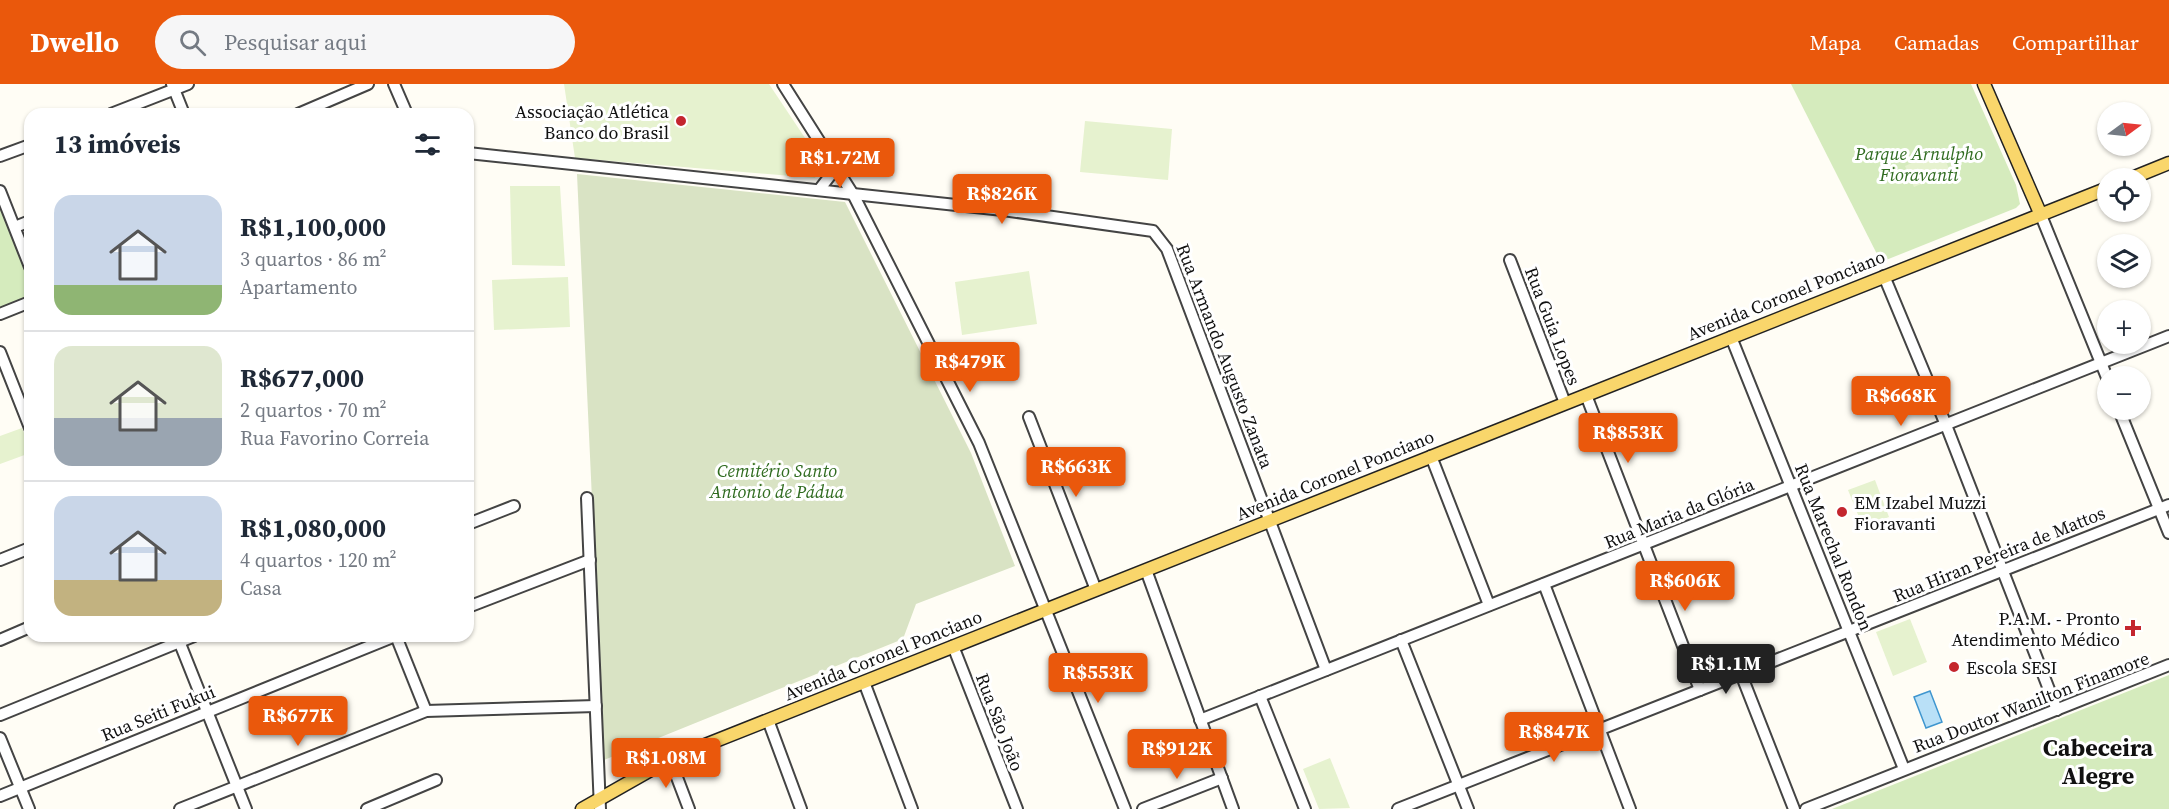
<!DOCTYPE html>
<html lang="pt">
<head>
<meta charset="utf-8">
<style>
	:root { --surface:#fff; --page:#f6f6f7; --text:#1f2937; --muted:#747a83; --line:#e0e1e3; --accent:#ea580c }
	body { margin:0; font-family:"Source Serif 4",serif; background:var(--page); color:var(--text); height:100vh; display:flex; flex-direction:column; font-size:22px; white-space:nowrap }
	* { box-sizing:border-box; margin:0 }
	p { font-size:20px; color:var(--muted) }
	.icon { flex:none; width:33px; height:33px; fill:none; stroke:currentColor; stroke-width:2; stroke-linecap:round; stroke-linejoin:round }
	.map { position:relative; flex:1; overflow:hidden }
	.side { position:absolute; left:24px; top:24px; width:450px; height:534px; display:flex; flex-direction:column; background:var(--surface); border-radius:18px; box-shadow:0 2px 4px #0004 }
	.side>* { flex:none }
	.needle { width:39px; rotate:75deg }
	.fabs { position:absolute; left:2097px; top:18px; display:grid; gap:12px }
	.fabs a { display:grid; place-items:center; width:54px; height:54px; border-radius:50%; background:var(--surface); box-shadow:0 2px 4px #0004; font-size:30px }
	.price { position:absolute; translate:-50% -51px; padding:0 14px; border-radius:6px; background:var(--accent); color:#fff; font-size:20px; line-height:39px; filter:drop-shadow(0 2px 3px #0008) }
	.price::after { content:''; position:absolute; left:50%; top:36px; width:18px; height:14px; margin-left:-9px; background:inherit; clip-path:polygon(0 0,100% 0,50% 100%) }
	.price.current { background:#222; color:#fff }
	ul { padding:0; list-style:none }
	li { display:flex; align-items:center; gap:18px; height:150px; padding:0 30px }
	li+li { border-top:2px solid var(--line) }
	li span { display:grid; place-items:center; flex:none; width:168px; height:120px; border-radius:18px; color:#555 }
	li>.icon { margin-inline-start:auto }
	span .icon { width:72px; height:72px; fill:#fffc; stroke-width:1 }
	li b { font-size:26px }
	h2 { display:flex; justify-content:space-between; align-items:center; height:72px; padding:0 30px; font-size:26px }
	header { display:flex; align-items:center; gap:36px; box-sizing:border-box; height:84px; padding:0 30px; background:var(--accent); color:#fff }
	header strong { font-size:28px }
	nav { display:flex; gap:33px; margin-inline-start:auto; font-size:21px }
	.search { width:420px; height:54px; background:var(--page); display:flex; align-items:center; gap:15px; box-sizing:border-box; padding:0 21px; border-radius:33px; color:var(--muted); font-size:22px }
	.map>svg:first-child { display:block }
	.green { fill:#d5ebbd }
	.cemetery { fill:#d9e3c4 }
	.pitch { fill:#e6f2cf }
	.water { fill:#b9e0f7; stroke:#3f96cf; stroke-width:1.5 }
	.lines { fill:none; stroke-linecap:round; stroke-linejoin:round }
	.minor-casing { stroke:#444; stroke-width:14 }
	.major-casing { stroke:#222; stroke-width:15 }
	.minor { stroke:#fff; stroke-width:10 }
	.major { stroke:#f9d66b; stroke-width:12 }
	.poi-dot { fill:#c4262e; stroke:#fff; stroke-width:2 }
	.labels { text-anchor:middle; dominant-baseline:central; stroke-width:6; stroke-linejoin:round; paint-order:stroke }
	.poi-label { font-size:18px; fill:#111; stroke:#fff; text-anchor:end }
	.park-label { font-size:18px; font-style:italic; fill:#2f6b1f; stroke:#fff }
	.street-label { font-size:18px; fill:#111; stroke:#fff }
	.district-label { font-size:24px; font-weight:bold; fill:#111; stroke:#fff }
</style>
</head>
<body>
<header>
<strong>Dwello</strong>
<div class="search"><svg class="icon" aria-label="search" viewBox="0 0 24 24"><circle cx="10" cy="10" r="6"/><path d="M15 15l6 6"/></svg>Pesquisar aqui</div>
<nav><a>Mapa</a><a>Camadas</a><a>Compartilhar</a></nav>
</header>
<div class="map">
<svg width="2169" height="725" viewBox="0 0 2169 725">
	<rect width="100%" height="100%" fill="#fffdf5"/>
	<g class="green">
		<polygon points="1791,0 1971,0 2016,101 2020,120 2016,124 1881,178"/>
		<polygon points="0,124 30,198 30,212 0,224"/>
		<polygon points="2169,591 2169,725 1832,725"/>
	</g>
	<polygon class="cemetery" points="577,90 845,118 971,369 1015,482 916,520 903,555 604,676"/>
	<g class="pitch">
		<polygon points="564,0 769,0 823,81 815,94 575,74"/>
		<polygon points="1085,37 1172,45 1168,96 1080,88"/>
		<polygon points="1941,66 1950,87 1914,103 1905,82"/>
		<polygon points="510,102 560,102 565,182 512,181"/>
		<polygon points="1029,187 1037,240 962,251 955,198"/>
		<polygon points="568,193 570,243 494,246 492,196"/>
		<polygon points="22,344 30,363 30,369 0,380 0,352"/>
		<polygon points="1875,396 1889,433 1863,443 1848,406"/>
		<polygon points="1910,535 1927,578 1893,592 1876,548"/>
		<polygon points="1330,674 1350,724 1319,725 1303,685"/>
	</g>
	<polygon class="water" points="1930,607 1942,638 1926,644 1914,613"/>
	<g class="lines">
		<g class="minor-casing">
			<g id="minor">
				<polyline points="172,0 184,30"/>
				<polyline points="394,0 407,30"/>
				<polyline points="783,0 854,112 979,359 1125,725"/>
				<polyline points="111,30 188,0"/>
				<polyline points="298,30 368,0"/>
				<polyline points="468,69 1003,126 1153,147 1167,165 1326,586"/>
				<polyline points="0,72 30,61"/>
				<polyline points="819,106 836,84"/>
				<polyline points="0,107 30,183"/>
				<polyline points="2040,129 2108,296"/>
				<polyline points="15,143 30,137"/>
				<polyline points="1510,176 1565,319"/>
				<polyline points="1884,192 1946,341 2057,626"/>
				<polyline points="0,230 30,218"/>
				<polyline points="1731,253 1904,685"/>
				<polyline points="0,268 30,344"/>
				<polyline points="1586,311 1700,606"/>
				<polyline points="2119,326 2169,449"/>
				<polyline points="1029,333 1096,506"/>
				<polyline points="1431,372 1489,521"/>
				<polyline points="587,414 600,725"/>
				<polyline points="468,440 514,422"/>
				<polyline points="0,476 30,464"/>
				<polyline points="1146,486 1233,725"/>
				<polyline points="1544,500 1630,725"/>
				<polyline points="468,523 590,476"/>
				<polyline points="177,552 246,725"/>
				<polyline points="396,552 426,627"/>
				<polyline points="0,556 30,543"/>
				<polyline points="1401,556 1468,725"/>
				<polyline points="953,562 1017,725"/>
				<polyline points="1741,590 1794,725"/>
				<polyline points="864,598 912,725"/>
				<polyline points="1260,612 1305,725"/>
				<polyline points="0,631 194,552"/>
				<polyline points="768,636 801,725"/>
				<polyline points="1200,636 2169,252"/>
				<polyline points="0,654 29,725"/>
				<polyline points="670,675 689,725"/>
				<polyline points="0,712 395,552"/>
				<polyline points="180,725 426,627 596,622"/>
				<polyline points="367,725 436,696"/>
				<polyline points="1143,725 1222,694"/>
				<polyline points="1398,725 2169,421"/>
				<polyline points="1806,725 2169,581"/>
			</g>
		</g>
		<g class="major-casing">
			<g id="major">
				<polyline points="1984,0 2040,129"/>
				<polyline points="2132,94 2169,79"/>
				<polyline points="582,725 670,675 2108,104"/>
			</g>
		</g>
		<use href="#minor" class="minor"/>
		<use href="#major" class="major"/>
	</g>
	<g class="poi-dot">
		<circle cx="681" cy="37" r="6"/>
		<circle cx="1842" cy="428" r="6"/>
		<path d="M2130 535h6v6h6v6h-6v6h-6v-6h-6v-6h6z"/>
		<circle cx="1954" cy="583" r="6"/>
	</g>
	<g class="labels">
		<g class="poi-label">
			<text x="669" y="27">Associação Atlética<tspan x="669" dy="21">Banco do Brasil</tspan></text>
			<text x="1854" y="418" text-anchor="start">EM Izabel Muzzi<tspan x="1854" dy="21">Fioravanti</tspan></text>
			<text x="2120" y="534">P.A.M. - Pronto<tspan x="2120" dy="21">Atendimento Médico</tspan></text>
			<text x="1966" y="583" text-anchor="start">Escola SESI</text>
		</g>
		<g class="park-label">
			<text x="1919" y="69">Parque Arnulpho<tspan x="1919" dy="21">Fioravanti</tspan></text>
			<text x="777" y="386">Cemitério Santo<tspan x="777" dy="21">Antonio de Pádua</tspan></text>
		</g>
		<g class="street-label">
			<text transform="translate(1786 211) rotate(-22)">Avenida Coronel Ponciano</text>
			<text transform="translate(1553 242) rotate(69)">Rua Guia Lopes</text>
			<text transform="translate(1225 272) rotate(69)">Rua Armando Augusto Zanata</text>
			<text transform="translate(1335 391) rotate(-22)">Avenida Coronel Ponciano</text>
			<text transform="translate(1679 429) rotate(-22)">Rua Maria da Glória</text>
			<text transform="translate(1834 463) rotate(68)">Rua Marechal Rondon</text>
			<text transform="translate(1999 470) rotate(-22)">Rua Hiran Pereira de Mattos</text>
			<text transform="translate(883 571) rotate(-22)">Avenida Coronel Ponciano</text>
			<text transform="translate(2031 618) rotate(-21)">Rua Doutor Wanilton Finamore</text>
			<text transform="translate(158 629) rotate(-22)">Rua Seiti Fukui</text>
			<text transform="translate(1000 638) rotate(69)">Rua São João</text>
		</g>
		<g class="district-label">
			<text x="2098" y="663">Cabeceira<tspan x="2098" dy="28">Alegre</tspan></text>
		</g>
	</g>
</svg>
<div class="fabs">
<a><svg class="needle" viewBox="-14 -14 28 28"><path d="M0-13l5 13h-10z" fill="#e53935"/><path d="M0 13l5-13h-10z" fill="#747a83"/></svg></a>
<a><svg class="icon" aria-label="locate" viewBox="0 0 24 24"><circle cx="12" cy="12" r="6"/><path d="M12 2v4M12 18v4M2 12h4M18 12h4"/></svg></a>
<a><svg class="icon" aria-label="layers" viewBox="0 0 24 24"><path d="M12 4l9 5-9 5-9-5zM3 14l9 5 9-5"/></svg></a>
<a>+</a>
<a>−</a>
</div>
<b class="price" style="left:840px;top:105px">R$1.72M</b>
<b class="price" style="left:1002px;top:141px">R$826K</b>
<b class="price" style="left:970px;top:309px">R$479K</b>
<b class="price" style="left:1901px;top:343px">R$668K</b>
<b class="price" style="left:1628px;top:380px">R$853K</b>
<b class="price" style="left:1076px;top:414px">R$663K</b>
<b class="price" style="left:1685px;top:528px">R$606K</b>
<b class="price current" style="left:1726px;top:611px">R$1.1M</b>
<b class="price" style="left:1098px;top:620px">R$553K</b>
<b class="price" style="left:298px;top:663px">R$677K</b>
<b class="price" style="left:1554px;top:679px">R$847K</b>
<b class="price" style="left:1177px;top:696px">R$912K</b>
<b class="price" style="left:666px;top:705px">R$1.08M</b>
<section class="side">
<h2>13 imóveis<svg class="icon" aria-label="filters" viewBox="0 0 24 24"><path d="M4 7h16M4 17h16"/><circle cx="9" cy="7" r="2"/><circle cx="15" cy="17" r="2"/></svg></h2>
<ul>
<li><span style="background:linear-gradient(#c9d6e8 75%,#8fb573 0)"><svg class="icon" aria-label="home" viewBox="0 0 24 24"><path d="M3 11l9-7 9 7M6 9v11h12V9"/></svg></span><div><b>R$1,100,000</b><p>3 quartos · 86 m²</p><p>Apartamento</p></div></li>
<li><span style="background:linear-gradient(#dfe7d0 60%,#9aa5b1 0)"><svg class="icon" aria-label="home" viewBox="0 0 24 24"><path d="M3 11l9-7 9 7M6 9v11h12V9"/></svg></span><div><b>R$677,000</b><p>2 quartos · 70 m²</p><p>Rua Favorino Correia</p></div></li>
<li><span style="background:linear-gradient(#c9d6e8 70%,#c2b280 0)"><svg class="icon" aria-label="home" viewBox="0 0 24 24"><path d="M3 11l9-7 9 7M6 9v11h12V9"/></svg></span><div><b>R$1,080,000</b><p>4 quartos · 120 m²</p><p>Casa</p></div></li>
</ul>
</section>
</div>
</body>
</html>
